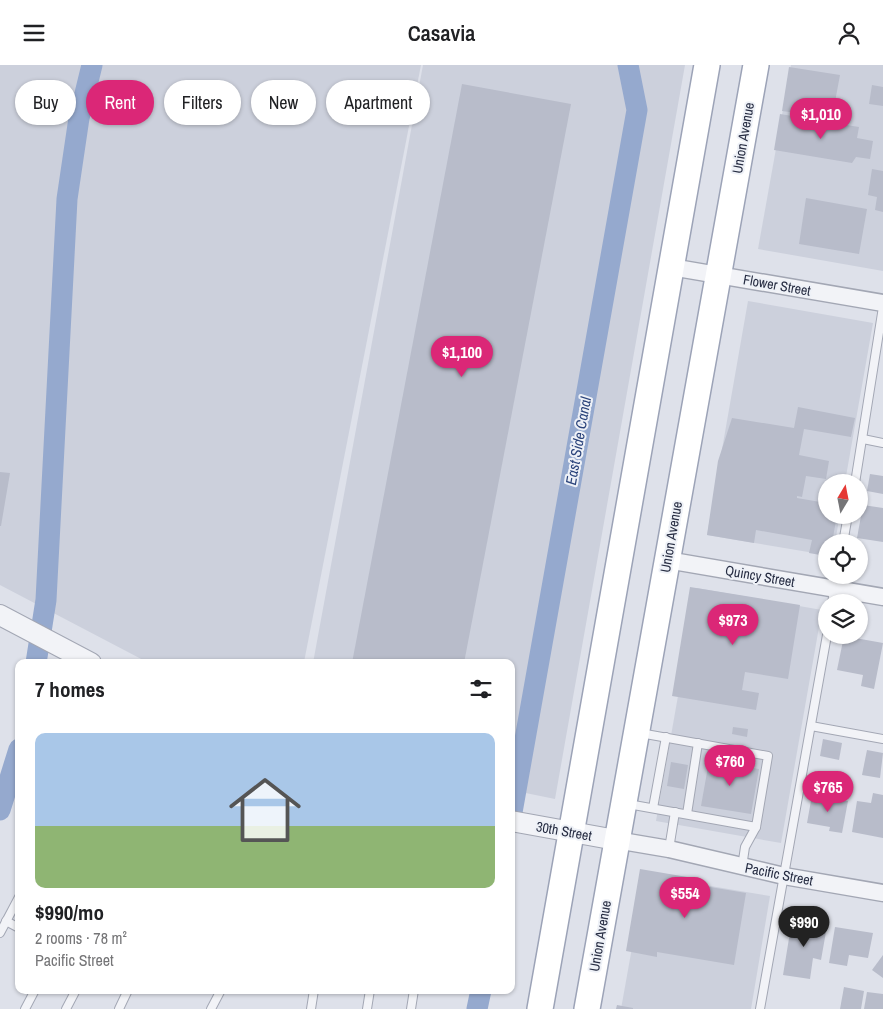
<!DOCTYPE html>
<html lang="en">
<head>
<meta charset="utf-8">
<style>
	:root { --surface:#fff; --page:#f6f6f6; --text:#202124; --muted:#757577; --accent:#db2777 }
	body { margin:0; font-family:"Archivo Narrow",sans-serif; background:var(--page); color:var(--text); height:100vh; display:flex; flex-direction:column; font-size:19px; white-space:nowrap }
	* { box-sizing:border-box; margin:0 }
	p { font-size:16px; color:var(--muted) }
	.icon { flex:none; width:28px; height:28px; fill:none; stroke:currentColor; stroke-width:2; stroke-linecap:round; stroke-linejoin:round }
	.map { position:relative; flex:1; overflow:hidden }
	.details { position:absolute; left:15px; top:594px; width:500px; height:335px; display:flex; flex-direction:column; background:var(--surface); border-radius:10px; box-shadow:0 1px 4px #0004 }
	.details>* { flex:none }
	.top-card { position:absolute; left:15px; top:15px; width:500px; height:45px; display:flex; gap:10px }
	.needle { width:32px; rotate:10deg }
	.controls { position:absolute; left:818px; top:409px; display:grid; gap:10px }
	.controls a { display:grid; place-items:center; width:50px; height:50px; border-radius:50%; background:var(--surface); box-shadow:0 1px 4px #0004; font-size:25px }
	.price { position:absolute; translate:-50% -42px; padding:0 11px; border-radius:18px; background:var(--accent); color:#fff; font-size:16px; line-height:32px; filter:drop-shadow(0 1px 2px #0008) }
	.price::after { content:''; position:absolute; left:50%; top:30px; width:15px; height:11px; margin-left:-8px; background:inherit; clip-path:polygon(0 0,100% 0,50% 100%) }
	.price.selected { background:#222; color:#fff }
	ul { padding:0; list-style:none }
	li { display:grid; align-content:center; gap:10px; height:265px; padding:0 20px }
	li span { display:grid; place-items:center; height:155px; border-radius:10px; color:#555 }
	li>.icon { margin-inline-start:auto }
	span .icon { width:90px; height:90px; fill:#fffc; stroke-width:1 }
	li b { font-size:21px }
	h2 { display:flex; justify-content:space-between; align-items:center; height:60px; padding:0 20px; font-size:21px }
	.pill { padding:0 18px; border-radius:22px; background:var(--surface); box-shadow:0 1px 4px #0004; font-size:18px; line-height:45px }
	.pill.selected { background:var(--accent); color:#fff }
	header { display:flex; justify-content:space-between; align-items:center; height:65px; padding:0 20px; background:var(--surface); font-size:22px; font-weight:600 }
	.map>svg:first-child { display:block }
	.built { fill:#ccd0dc }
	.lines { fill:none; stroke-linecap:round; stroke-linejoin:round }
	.canal { stroke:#95a9ce; stroke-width:21 }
	.building { fill:#b8bcca }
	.service-casing { stroke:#a3a7b4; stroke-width:10 }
	.minor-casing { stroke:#a3a7b4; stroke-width:19 }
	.tertiary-casing { stroke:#a3a7b4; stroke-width:22 }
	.primary-casing { stroke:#9ca3b7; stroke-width:28 }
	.service { stroke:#f2f3f7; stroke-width:8 }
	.minor { stroke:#f2f3f7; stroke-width:16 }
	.tertiary { stroke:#f2f3f7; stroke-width:20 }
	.primary { stroke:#fff; stroke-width:25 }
	.labels { text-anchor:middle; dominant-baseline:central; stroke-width:4; stroke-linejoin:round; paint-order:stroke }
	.street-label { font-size:14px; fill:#262c42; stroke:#eef1f7 }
	.water-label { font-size:15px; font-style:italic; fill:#2b447b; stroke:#eef1f7 }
</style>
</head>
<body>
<header><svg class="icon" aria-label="menu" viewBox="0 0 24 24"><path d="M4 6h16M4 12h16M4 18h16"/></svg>Casavia<svg class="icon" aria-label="person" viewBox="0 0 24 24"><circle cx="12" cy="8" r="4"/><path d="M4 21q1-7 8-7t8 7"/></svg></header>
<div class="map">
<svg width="883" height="944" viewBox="0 0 883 944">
	<rect width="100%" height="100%" fill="#dee1ea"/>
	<g class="built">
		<polygon points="0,0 421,0 304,597 147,597 0,520"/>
		<polygon points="423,0 685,0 555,734 511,725 511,598 313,598"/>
		<polygon points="791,0 883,0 883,206 758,184"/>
		<polygon points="748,236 873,258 845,417 826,418 826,450 840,450 835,477 826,478 826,490 707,470"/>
		<polygon points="697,523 822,545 781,778 656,756"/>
		<polygon points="645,810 770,831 751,944 621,944"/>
	</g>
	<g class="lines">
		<g class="canal">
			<polyline points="36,598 46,535 67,134 79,53 92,0"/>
			<polyline points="0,745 19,684"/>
			<polyline points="511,753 637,45 628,0"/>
			<polyline points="477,944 481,925"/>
		</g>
	</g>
	<g class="building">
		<polygon points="789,2 840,10 832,53 782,46"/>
		<polygon points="462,19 571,39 464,598 352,598"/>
		<polygon points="872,20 883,22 883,41 869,39"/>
		<polygon points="780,49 859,62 857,73 873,76 870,94 856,92 852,98 774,85"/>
		<polygon points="872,104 883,106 883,147 875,145 877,132 868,130"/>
		<polygon points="806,133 867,144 859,189 799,179"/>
		<polygon points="798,342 855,353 851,372 804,364 799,390 829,396 826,414 806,411 802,432 797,431 797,433 826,438 826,450 837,450 832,478 826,478 826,491 809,488 812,475 756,465 754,478 707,470 718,396 732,353 794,363"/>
		<polygon points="0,407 10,408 1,461 0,461"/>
		<polygon points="870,409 883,411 883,429 867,426"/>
		<polygon points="863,440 883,443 883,477 857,473"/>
		<polygon points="690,522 800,540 788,614 745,607 742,625 759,628 756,645 672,631"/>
		<polygon points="844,571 883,578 874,624 861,621 863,610 837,605"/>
		<polygon points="733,662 748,664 747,672 732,669"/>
		<polygon points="823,674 842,678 839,695 820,691"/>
		<polygon points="867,685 883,688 880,713 862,710"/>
		<polygon points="709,696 759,704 751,749 701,741"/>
		<polygon points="671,697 688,700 684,724 667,721"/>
		<polygon points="873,728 883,730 883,773 852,767 857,736 871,738"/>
		<polygon points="812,730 848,736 842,768 829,766 830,762 807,758"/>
		<polygon points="640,804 693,813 692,819 746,828 734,900 657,887 657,892 626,886"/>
		<polygon points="792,855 827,861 821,895 813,893 810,914 783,910"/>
		<polygon points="835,862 873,868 868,893 849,890 847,901 829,898"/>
		<polygon points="883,890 883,913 872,905"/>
		<polygon points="844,922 864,926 861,944 840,944"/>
		<polygon points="867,927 883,929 883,944 864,944"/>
		<polygon points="617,940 633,943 633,944 616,944"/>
	</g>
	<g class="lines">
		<g class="service-casing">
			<g id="service">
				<polyline points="863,374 883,378"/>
				<polyline points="855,418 883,242"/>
				<polyline points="843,478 848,450"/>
				<polyline points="832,538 837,510"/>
				<polyline points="811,661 883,674"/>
				<polyline points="628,739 756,762 768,691 640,668"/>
				<polyline points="653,743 666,672"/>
				<polyline points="687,749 698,678"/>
				<polyline points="669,784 675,747"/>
				<polyline points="742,802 745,782 756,762"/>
				<polyline points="6,856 19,863"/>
				<polyline points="0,868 19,832"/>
				<polyline points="25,944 35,925"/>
				<polyline points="66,944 76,925"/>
				<polyline points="119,944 128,925"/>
				<polyline points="211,944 221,925"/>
				<polyline points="311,944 314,925"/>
				<polyline points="367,944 370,925"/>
				<polyline points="411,944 414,925"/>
				<polyline points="760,944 827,570"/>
			</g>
		</g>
		<g class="minor-casing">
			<g id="minor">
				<polyline points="671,202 883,238"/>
				<polyline points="667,495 883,532"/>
				<polyline points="616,775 669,784 784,811 883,828"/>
			</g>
		</g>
		<g class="tertiary-casing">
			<g id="tertiary">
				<polyline points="0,550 91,598"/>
				<polyline points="511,756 616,775"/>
			</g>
		</g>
		<g class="primary-casing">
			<g id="primary">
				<polyline points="540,944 707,0"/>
				<polyline points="587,944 756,0"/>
			</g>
		</g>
		<use href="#service" class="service"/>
		<use href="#minor" class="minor"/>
		<use href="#tertiary" class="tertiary"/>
		<use href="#primary" class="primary"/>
	</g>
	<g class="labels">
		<g class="street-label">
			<text transform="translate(743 73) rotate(-80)">Union Avenue</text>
			<text transform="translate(777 220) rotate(10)">Flower Street</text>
			<text transform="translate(671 472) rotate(-80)">Union Avenue</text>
			<text transform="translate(760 511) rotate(10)">Quincy Street</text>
			<text transform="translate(564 766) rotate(10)">30th Street</text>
			<text transform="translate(779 809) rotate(11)">Pacific Street</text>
			<text transform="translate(600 871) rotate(-80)">Union Avenue</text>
		</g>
		<g class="water-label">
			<text transform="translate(578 376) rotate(-80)">East Side Canal</text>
		</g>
	</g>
</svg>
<div class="controls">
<a><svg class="needle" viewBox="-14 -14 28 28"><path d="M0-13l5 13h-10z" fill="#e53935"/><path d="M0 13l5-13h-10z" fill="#757577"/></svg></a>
<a><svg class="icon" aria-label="locate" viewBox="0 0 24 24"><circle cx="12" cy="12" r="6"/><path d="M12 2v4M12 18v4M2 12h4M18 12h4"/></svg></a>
<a><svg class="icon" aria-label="layers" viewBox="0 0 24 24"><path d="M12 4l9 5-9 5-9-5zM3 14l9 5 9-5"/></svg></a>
</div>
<b class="price" style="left:821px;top:75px">$1,010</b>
<b class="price" style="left:462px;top:313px">$1,100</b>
<b class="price" style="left:733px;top:581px">$973</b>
<b class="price" style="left:730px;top:722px">$760</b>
<b class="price" style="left:828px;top:748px">$765</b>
<b class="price" style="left:685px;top:854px">$554</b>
<b class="price selected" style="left:804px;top:883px">$990</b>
<div class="top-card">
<a class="pill">Buy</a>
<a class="pill selected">Rent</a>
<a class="pill">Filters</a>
<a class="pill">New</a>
<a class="pill">Apartment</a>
</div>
<section class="details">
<h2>7 homes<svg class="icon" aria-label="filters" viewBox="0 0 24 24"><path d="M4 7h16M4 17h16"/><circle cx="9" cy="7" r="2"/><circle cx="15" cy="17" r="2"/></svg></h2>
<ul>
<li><span style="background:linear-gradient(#a9c7e8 60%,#8fb573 0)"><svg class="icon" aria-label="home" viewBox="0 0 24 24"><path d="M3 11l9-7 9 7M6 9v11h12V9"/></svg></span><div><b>$990/mo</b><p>2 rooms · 78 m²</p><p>Pacific Street</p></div></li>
</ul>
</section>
</div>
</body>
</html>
